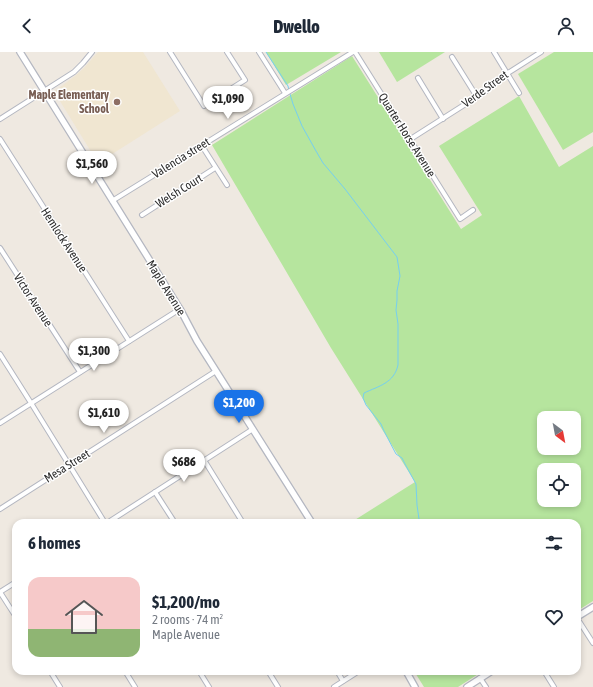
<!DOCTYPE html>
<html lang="en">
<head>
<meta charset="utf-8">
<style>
	:root { --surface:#fff; --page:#f6f6f7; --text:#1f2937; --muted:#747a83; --accent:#1a73e8 }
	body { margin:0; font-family:"Asap Condensed",sans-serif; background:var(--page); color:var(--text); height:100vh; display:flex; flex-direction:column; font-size:15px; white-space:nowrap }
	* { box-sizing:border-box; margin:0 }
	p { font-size:13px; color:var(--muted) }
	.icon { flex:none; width:22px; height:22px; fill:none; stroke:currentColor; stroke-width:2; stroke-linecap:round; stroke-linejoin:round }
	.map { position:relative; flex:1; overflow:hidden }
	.panel { position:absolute; left:12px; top:467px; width:569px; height:156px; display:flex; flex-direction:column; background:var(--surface); border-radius:12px; box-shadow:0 2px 6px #0003 }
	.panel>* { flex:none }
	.needle { width:26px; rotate:148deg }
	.controls { position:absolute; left:537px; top:359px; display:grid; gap:8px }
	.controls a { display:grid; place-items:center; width:44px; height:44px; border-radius:8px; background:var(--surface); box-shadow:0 2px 6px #0003; font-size:20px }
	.price { position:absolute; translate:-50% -34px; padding:0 9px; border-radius:14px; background:#fff; color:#222; font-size:13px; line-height:26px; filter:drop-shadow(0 1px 2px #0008) }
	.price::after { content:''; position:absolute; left:50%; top:24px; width:12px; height:9px; margin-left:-6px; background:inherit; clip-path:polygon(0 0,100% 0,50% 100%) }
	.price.current { background:var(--accent); color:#fff }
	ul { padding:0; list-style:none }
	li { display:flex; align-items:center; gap:12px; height:100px; padding:0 16px }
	li span { display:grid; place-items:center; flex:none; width:112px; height:80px; border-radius:12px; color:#555 }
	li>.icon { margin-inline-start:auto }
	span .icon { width:48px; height:48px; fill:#fffc; stroke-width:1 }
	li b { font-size:17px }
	h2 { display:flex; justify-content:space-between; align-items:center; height:48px; padding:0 16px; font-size:17px }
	header { display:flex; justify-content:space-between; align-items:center; height:52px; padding:0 16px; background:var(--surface); font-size:18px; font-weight:800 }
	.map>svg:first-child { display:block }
	.education { fill:#f0e6d1 }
	.green { fill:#b6e59e; fill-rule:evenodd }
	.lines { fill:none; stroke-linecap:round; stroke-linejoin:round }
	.stream { stroke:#75cff0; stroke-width:1 }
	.street-casing { stroke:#b4b7c1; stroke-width:6 }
	.secondary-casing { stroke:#b4b7c1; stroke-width:8 }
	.street { stroke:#fff; stroke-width:4 }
	.secondary { stroke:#fff; stroke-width:5.5 }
	.education-dot { fill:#8d6e63; stroke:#fff; stroke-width:1.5 }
	.labels { text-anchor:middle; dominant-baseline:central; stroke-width:3; stroke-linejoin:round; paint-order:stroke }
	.street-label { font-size:12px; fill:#2e2e2e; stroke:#fff }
	.education-label { font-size:12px; font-weight:bold; fill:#785e54; stroke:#fff; text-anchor:end }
</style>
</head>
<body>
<header><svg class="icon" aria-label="back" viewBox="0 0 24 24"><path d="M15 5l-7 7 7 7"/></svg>Dwello<svg class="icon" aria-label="person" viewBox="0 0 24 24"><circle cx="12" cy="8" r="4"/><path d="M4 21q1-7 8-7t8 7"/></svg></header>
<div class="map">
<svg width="593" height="635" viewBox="0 0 593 635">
	<rect width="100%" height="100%" fill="#efe9e1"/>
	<polygon class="education" points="98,0 143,0 180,59 98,111 55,41 55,39 75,24 84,16"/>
	<g class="green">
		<polygon points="266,0 341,0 286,33"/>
		<polygon points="379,0 445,0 397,30"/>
		<polygon points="554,0 593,0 593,80 563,98 518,22"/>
		<path d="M352 4 461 177 482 163 439 94 519 44 559 115 593 94V549L577 559V471H350L415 430 331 296 212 93ZM544 366H574V396H544ZM544 418H574V448H544Z"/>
		<polygon points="414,619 483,619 458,635 424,635"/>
	</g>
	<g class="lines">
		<g class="stream">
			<polyline points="266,0 288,34 289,39"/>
			<path d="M290 42 293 52 302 74 316 99 323 111 345 137 397 205 400 224 397 239V248L396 258 398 272V313C394 331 379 334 364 341L363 346 366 353 381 372 384 379 396 402 402 406 405 412 416 432 417 453 419 467 418 471"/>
		</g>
		<g class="street-casing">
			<g id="street">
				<polyline points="170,0 204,54 245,28 227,0"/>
				<polyline points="259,0 285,41"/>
				<polyline points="355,0 460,167 473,158"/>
				<polyline points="494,0 519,41"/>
				<polyline points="452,5 477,45"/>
				<polyline points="418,26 443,67"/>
				<polyline points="0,67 74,20 83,11 92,0"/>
				<polyline points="0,87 129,289"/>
				<polyline points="409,88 486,39 497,28 541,0"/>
				<polyline points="202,94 227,133"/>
				<polyline points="112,149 353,0"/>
				<polyline points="142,163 215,116"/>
				<polyline points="0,196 80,320"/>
				<polyline points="0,302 31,351 105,471"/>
				<polyline points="0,371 180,257"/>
				<polyline points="204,408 243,471"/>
				<polyline points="155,440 175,471"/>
				<polyline points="0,457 216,319"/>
				<polyline points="107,471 253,377"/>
				<polyline points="0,540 16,565"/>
				<polyline points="0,540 16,530"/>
				<polyline points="577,566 593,591"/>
				<polyline points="50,619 60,635"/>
				<polyline points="125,619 135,635"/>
				<polyline points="199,619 209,635"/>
				<polyline points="268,619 278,635"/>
				<polyline points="337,619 343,629"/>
				<polyline points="544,619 554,635"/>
				<polyline points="480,626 486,635"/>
				<polyline points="334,635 359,619"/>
			</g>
		</g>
		<g class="secondary-casing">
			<g id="secondary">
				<polyline points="20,0 180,257 197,289 216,319 312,471"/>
				<polyline points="577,565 593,555"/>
				<polyline points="406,619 415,635"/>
				<polyline points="467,635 492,619"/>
			</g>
		</g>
		<use href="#street" class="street"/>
		<use href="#secondary" class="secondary"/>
	</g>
	<circle class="education-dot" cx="117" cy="50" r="4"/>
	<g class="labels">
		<g class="street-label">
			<text transform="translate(485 37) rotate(-36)">Verde Street</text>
			<text transform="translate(407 83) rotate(58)">Quarter Horse Avenue</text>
			<text transform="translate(181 106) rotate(-32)">Valencia street</text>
			<text transform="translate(179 139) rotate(-32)">Welsh Court</text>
			<text transform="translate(64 188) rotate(57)">Hemlock Avenue</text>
			<text transform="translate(166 236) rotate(58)">Maple Avenue</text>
			<text transform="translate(33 248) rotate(57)">Victor Avenue</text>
			<text transform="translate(67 414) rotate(-32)">Mesa Street</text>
		</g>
		<g class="education-label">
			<text x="109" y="43">Maple Elementary<tspan x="109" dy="14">School</tspan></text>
		</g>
	</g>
</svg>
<div class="controls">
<a><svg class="needle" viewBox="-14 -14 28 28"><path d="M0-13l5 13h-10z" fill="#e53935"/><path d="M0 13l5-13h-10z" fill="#747a83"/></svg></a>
<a><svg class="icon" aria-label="locate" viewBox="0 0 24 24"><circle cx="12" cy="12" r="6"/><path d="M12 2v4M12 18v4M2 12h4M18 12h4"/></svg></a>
</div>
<b class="price" style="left:228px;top:68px">$1,090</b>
<b class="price" style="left:92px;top:133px">$1,560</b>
<b class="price" style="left:94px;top:320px">$1,300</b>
<b class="price current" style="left:239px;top:372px">$1,200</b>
<b class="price" style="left:104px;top:382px">$1,610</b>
<b class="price" style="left:184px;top:431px">$686</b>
<section class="panel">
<h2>6 homes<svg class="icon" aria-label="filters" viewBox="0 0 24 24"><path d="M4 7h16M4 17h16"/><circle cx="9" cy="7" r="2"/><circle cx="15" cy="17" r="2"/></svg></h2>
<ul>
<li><span style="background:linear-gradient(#f6c9c9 65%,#8fb573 0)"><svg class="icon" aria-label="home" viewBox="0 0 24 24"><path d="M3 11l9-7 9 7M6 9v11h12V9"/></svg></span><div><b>$1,200/mo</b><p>2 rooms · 74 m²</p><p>Maple Avenue</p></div><svg class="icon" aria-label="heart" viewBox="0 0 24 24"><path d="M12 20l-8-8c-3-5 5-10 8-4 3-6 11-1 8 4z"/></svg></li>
</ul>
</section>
</div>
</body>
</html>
